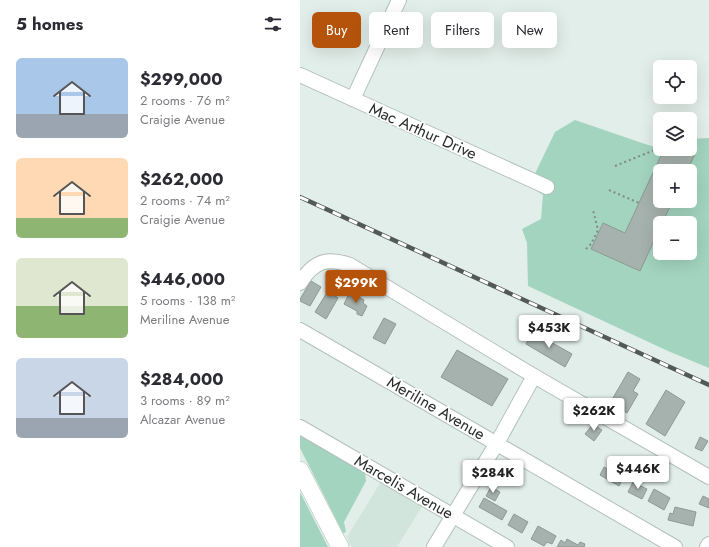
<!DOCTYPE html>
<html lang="en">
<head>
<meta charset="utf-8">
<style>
	:root { --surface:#fff; --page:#f7f7f7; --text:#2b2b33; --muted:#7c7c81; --accent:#b45309 }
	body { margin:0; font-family:Jost,sans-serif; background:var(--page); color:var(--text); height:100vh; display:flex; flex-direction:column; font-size:15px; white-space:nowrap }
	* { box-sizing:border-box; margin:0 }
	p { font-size:13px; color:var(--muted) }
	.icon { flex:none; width:22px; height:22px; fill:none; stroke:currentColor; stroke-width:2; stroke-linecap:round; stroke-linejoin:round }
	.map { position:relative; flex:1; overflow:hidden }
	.details { display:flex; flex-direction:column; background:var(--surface); width:300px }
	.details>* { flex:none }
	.banner { position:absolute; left:12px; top:12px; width:337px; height:36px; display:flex; gap:8px }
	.buttons { position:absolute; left:353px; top:60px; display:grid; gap:8px }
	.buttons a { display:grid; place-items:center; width:44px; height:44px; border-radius:6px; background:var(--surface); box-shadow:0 4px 16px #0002; font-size:20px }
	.price { position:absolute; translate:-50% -34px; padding:0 9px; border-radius:4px; background:#fff; color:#222; font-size:13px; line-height:26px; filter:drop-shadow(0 1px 2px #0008) }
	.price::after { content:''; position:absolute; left:50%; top:24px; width:12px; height:9px; margin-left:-6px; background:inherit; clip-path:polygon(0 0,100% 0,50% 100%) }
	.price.selected { background:var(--accent); color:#fff }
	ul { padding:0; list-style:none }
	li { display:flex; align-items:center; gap:12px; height:100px; padding:0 16px }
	li span { display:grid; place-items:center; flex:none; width:112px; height:80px; border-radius:6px; color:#555 }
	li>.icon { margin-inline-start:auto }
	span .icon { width:48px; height:48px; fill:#fffc; stroke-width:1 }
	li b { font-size:17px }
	h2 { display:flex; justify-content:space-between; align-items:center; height:48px; padding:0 16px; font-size:17px }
	.pill { padding:0 14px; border-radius:6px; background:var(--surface); box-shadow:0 4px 16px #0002; font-size:14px; line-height:36px }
	.pill.selected { background:var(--accent); color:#fff }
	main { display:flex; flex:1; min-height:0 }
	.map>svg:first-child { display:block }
	.built { fill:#d2e5dc }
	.green { fill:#a3d4c0; fill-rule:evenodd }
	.building { fill:#a6b2ad; stroke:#8e9994 }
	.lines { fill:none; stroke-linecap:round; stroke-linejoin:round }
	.minor-casing { stroke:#b3bfba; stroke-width:16 }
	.major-casing { stroke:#b3bfba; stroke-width:18 }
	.path { stroke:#828986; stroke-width:2; stroke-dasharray:2 3; stroke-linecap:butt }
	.minor { stroke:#fff; stroke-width:14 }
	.major { stroke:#fff; stroke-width:17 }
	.rail-casing { stroke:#535956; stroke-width:4.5 }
	.rail { stroke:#fff; stroke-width:3; stroke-dasharray:9; stroke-linecap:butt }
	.labels { text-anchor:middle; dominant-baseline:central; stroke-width:3.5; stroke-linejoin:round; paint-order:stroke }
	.street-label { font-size:16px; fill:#292d2b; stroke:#fff }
</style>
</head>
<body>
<main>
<section class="details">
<h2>5 homes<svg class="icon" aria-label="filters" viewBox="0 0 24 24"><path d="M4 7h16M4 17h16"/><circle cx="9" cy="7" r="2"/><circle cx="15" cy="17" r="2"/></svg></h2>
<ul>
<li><span style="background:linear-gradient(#a9c7e8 70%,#9aa5b1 0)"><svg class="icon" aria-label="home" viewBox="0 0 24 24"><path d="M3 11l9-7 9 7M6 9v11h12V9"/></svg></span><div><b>$299,000</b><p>2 rooms · 76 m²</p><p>Craigie Avenue</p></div></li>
<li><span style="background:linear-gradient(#ffd9b3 75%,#8fb573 0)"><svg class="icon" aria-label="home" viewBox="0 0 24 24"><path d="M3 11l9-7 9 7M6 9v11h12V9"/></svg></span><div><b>$262,000</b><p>2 rooms · 74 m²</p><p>Craigie Avenue</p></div></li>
<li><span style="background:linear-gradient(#dfe7d0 60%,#8fb573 0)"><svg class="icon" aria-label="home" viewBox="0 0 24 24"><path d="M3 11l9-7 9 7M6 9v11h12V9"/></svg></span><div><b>$446,000</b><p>5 rooms · 138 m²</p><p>Meriline Avenue</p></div></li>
<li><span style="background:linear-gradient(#c9d6e8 75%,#9aa5b1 0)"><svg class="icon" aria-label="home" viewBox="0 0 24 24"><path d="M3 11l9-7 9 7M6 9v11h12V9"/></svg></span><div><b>$284,000</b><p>3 rooms · 89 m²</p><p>Alcazar Avenue</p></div></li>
</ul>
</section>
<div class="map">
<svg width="409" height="547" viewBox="0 0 409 547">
	<rect width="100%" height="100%" fill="#e2eee9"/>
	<polygon class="built" points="82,480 123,505 97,547 53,547 49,544 47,537"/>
	<g class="green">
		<path d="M275 120 345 144 355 147 360 145V149H390V139L409 138V368L368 351 228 286 227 243 222 229 241 219 243 195 229 186 255 132ZM360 171H390V201H360ZM360 223H390V253H360Z"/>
		<polygon points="0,432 65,473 66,481 44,522 46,532 43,533 0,448"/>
		<polygon points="0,492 28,547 0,547"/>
	</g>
	<g class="building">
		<polygon points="364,149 383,149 395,154 387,171 360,171 360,201 373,201 362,223 360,223 360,228 340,271 291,249 303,223 325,233"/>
		<polygon points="11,281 21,287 10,306 0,301 0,299"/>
		<polygon points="28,291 38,298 26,319 15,312"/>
		<polygon points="50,292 64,300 63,303 67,306 62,316 57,314 57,311 44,304"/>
		<polygon points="84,318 96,324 85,344 73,338"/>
		<polygon points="233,332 272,354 265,367 226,344"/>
		<polygon points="157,350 208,379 192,406 141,377"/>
		<polygon points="328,372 340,379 333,391 338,394 327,413 310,403"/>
		<polygon points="366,390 385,402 365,436 346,424"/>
		<polygon points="293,424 302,430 294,441 285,434"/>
		<polygon points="400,437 408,441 402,451 395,448"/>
		<polygon points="304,467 323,478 319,486 300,475"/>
		<polygon points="333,482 347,489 342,499 328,492"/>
		<polygon points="191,487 200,492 195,501 186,496"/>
		<polygon points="354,489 370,498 364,510 348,501"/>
		<polygon points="403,496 409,499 409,508 399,504"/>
		<polygon points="184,498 207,511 202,520 179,507"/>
		<polygon points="375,507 396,512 393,526 368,520 370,513 373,514"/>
		<polygon points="214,514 228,522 222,533 208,525"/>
		<polygon points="238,526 256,536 252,544 247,542 244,546 231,539"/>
		<polygon points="267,539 278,545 280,542 285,544 284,547 257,547 261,540 265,543"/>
	</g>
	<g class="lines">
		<g class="minor-casing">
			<g id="minor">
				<polyline points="0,75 247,187"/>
				<polyline points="53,99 99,0"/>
				<path d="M0 283C14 261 26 257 50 265L234 376 409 477"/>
				<polyline points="0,330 375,547"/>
				<polyline points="0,427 207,547"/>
				<polyline points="134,547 197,443 234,376"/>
				<polyline points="407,547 409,544"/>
			</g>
		</g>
		<g class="major-casing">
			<polyline id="major" points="0,470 40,547"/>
		</g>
		<g class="path">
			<polyline points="315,166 357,149 363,152"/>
			<polyline points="309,190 339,203"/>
			<polyline points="286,249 291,244 298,230 293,210"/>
		</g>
		<use href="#minor" class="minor"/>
		<use href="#major" class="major"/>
		<g class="rail-casing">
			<polyline id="rail" points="0,197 409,385"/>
		</g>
		<use href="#rail" class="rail"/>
	</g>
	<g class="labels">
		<g class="street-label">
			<text transform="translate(123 131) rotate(24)">Mac Arthur Drive</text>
			<text transform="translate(136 408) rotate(30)">Meriline Avenue</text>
			<text transform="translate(104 487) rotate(30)">Marcelis Avenue</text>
		</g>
	</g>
</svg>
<div class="buttons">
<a><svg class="icon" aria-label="locate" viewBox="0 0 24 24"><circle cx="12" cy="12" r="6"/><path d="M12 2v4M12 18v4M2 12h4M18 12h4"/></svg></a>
<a><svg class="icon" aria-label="layers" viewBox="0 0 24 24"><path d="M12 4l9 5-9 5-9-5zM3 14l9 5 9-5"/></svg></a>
<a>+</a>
<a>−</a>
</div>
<b class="price selected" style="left:56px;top:304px">$299K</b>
<b class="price" style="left:249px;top:349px">$453K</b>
<b class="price" style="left:294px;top:432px">$262K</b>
<b class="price" style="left:338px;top:490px">$446K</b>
<b class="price" style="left:193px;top:494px">$284K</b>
<div class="banner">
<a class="pill selected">Buy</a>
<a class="pill">Rent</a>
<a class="pill">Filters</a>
<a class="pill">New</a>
</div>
</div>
</main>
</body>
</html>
